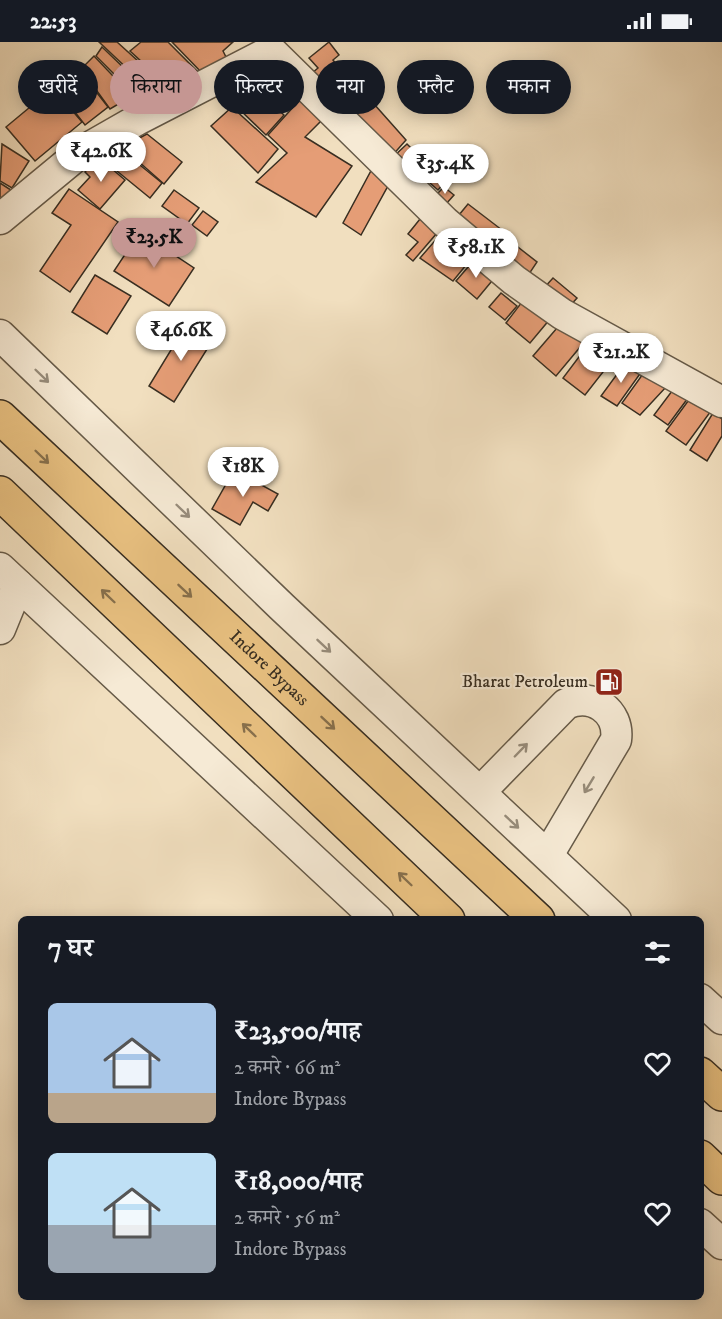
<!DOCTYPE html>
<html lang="hi">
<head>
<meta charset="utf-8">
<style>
	:root { --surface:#171b24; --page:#242831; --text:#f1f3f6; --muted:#9ea1a6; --accent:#c59692 }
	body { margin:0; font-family:"IM FELL DW Pica","Noto Serif Devanagari",serif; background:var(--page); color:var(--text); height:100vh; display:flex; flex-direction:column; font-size:22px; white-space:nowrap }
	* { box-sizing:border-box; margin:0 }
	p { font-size:20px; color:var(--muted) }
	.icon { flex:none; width:33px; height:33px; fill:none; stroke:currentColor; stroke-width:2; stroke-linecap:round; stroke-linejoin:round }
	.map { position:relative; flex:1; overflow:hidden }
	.side { position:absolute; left:18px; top:874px; width:686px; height:384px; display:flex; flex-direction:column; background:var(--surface); border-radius:9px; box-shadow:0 3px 15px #0003 }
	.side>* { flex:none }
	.guide { position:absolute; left:18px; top:18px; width:687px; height:54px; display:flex; gap:12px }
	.price { position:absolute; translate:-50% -51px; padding:0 14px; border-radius:21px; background:#fff; color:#222; font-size:20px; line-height:39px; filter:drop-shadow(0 2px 3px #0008) }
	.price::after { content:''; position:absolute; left:50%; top:36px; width:18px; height:14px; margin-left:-9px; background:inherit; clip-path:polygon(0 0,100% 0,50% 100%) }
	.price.on { background:var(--accent); color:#111 }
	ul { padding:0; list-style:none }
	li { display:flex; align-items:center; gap:18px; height:150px; padding:0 30px }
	li span { display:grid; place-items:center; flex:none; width:168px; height:120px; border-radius:9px; color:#555 }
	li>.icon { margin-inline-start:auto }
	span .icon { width:72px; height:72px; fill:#fffc; stroke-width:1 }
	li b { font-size:26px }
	h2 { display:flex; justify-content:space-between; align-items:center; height:72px; padding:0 30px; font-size:26px }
	.chip { padding:0 21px; border-radius:27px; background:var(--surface); box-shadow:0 3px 15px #0003; font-size:21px; line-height:54px }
	.chip.on { background:var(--accent); color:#111 }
	.status { display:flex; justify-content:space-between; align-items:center; height:42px; padding:0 30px; background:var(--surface); direction:ltr }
	.status svg { height:16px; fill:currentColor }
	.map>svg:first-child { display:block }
	.building { fill:#e59d76; stroke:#382e21; stroke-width:1.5 }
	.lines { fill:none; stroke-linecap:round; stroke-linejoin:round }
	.minor-casing { stroke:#665a48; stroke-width:33 }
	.highway-casing { stroke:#382e21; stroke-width:36 }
	.minor { stroke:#f6ead5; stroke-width:30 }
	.highway { stroke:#e8c080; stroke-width:33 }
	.oneway { stroke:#978c7b }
	.oneway2 { stroke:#87704c }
	.labels { text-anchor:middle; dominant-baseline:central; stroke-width:4.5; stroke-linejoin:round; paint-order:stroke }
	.street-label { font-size:18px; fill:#382e21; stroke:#f6ead5 }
	.poi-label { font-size:18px; fill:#382e21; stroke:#f6ead5; text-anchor:end }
</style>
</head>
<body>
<div class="status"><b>22:53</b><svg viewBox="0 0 49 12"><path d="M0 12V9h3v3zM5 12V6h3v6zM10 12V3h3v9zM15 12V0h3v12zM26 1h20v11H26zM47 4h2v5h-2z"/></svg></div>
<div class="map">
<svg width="722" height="1277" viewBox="0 0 722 1277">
	<rect width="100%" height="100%" fill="#f1dfbf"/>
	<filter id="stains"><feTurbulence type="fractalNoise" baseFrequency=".00333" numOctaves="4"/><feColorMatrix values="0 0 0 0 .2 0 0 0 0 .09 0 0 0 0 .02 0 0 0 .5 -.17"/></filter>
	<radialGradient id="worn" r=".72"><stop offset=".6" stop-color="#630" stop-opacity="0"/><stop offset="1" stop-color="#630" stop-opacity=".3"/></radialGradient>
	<g class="building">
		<polygon points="99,0 117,0 159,38 149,47"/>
		<polygon points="141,0 168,0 197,29 166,42 130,9"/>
		<polygon points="172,0 233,0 223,9 226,15 203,32"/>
		<polygon points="329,0 339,13 333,18 339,26 320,42 311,32 318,26 309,16"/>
		<polygon points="102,5 148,49 136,54 96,14"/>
		<polygon points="94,14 132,54 110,67 81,27"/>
		<polygon points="73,20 108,65 85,83 50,38"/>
		<polygon points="358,44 406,98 391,115 341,62"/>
		<polygon points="53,46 82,80 35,119 6,85"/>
		<polygon points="253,46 284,73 266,93 237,65"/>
		<polygon points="305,52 327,73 305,95 352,124 316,175 256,140 287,111 268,93"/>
		<polygon points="232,65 278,107 258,131 211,84"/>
		<polygon points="147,92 182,120 164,142 122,105"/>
		<polygon points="2,102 29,119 12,146 0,139"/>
		<polygon points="407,102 428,123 414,138 392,116"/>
		<polygon points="124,110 162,141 150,156 112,125"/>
		<polygon points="98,115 125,138 100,167 78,148 90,135 85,130"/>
		<polygon points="373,125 389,142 361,193 343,181"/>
		<polygon points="438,131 446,139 438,148 430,141"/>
		<polygon points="0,141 14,150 0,173"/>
		<polygon points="444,145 454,153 446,162 436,153"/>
		<polygon points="69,147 118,180 70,250 40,229 71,183 52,171"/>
		<polygon points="174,148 199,166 187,182 162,164"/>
		<polygon points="468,162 502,188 493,199 459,173"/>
		<polygon points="203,169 218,180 207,194 192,183"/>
		<polygon points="420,177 437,191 413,219 406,213 418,200 408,192"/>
		<polygon points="140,190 194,226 169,264 114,229"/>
		<polygon points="440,193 471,217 453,239 420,216"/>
		<polygon points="509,198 537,220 529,232 500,210"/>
		<polygon points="475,217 496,234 477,257 456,239"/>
		<polygon points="95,233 131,254 107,292 72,270"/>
		<polygon points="553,236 577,256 568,266 544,246"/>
		<polygon points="501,251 517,264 505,278 489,265"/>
		<polygon points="525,256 550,277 530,301 506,281"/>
		<polygon points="563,279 586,298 556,334 533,314"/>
		<polygon points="188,280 214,296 174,360 149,344"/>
		<polygon points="591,299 614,316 585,353 563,336"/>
		<polygon points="626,320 642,329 617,364 601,354"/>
		<polygon points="645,329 667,344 640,373 622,361"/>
		<polygon points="675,345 688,356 668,383 654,373"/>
		<polygon points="691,355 711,369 686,403 666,389"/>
		<polygon points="713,371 722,377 722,394 707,419 690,408"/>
		<polygon points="234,428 278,452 268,469 253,460 240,483 212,467"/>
	</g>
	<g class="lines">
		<g class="minor-casing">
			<g id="minor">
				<polyline points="0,177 81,110 137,78 271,9 445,180 514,238 562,272 722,360"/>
				<polyline points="0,293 282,565 616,878"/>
				<polyline points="0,526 378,878"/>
				<polyline points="0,587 18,543"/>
				<path d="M480 750 566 662C592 650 620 669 616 698L548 813"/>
				<polyline points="700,957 722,977"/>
				<polyline points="700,1182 722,1202"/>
			</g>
		</g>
		<g class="highway-casing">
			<g id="highway">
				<path id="s1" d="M0 375 538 878"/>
				<polyline points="0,451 448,878"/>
				<polyline points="700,1032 722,1052"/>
				<polyline points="700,1115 722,1136"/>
			</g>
		</g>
		<use href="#minor" class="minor"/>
		<use href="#highway" class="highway"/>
	</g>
	<defs><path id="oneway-shaft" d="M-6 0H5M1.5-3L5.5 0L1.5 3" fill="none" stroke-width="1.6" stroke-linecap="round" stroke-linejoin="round" transform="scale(1.5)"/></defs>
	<g class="oneway">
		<use href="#oneway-shaft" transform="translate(42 334) rotate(44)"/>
		<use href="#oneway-shaft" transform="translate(183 469) rotate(44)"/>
		<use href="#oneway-shaft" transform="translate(324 604) rotate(43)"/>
		<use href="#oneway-shaft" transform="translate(521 708) rotate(-46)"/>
		<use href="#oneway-shaft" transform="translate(589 743) rotate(121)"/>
		<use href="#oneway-shaft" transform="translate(512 780) rotate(43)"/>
	</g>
	<g class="oneway2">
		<use href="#oneway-shaft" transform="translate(42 415) rotate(44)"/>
		<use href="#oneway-shaft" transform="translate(185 549) rotate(43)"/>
		<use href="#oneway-shaft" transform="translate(108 554) rotate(-136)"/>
		<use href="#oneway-shaft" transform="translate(328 681) rotate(43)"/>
		<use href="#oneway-shaft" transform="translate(249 688) rotate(-136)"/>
		<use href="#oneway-shaft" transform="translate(405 837) rotate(-136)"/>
	</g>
	<defs>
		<g id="fuel-square" transform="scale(1.5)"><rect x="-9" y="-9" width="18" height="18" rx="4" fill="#8f2418" stroke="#f6ead5"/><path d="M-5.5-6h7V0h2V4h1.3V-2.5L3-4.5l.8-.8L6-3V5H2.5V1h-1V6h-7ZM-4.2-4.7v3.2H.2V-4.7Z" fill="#fff"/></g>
	</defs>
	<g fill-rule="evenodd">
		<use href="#fuel-square" x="609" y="640"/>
	</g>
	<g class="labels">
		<g class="street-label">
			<text stroke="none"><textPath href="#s1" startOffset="368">Indore Bypass</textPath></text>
		</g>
		<g class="poi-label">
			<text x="588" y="640">Bharat Petroleum</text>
		</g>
	</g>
	<rect width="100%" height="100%" filter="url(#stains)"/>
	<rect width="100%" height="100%" fill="url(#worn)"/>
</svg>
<b class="price" style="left:101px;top:141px">₹42.6K</b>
<b class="price" style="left:445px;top:153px">₹35.4K</b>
<b class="price on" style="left:154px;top:227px">₹23.5K</b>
<b class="price" style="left:476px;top:237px">₹58.1K</b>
<b class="price" style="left:181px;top:320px">₹46.6K</b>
<b class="price" style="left:621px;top:342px">₹21.2K</b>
<b class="price" style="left:243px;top:456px">₹18K</b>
<div class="guide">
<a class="chip">खरीदें</a>
<a class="chip on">किराया</a>
<a class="chip">फ़िल्टर</a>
<a class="chip">नया</a>
<a class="chip">फ़्लैट</a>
<a class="chip">मकान</a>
</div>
<section class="side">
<h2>7 घर<svg class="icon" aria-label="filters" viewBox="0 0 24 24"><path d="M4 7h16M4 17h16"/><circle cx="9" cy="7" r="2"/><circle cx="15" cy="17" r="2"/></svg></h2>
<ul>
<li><span style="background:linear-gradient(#a9c7e8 75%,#b9a48a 0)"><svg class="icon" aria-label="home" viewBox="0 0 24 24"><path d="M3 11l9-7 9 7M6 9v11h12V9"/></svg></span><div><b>₹23,500/माह</b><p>2 कमरे · 66 m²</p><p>Indore Bypass</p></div><svg class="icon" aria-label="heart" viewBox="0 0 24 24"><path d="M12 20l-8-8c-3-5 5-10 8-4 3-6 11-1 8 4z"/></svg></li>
<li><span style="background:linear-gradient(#bfe0f5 60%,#9aa5b1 0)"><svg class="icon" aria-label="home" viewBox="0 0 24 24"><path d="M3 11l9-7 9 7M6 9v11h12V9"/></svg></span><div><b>₹18,000/माह</b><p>2 कमरे · 56 m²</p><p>Indore Bypass</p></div><svg class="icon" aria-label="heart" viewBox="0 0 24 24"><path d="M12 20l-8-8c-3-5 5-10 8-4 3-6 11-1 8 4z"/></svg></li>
</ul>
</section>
</div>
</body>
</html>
